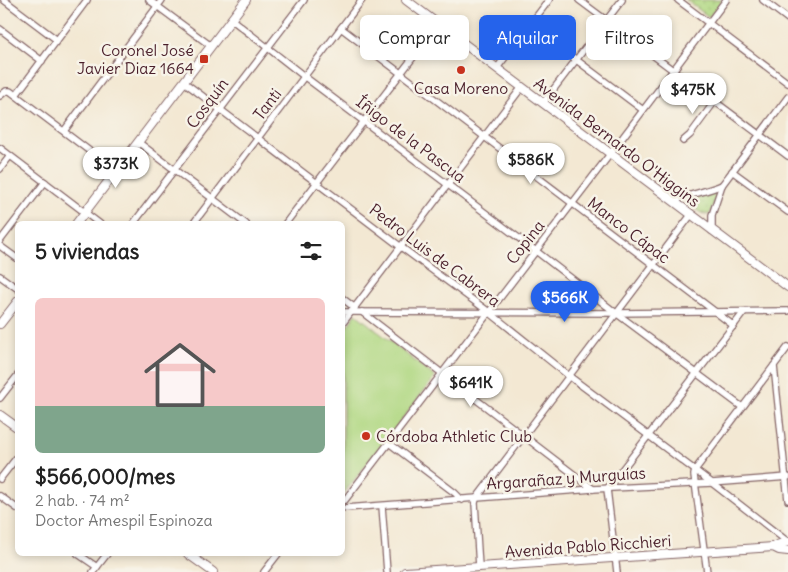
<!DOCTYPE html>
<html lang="es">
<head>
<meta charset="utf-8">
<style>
	:root { --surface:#fff; --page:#f6f6f6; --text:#222; --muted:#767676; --accent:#2563eb }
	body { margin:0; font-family:Delius,sans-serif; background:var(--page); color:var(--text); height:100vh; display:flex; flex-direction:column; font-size:19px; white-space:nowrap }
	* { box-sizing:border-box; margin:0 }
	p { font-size:16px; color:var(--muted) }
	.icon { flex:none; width:28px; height:28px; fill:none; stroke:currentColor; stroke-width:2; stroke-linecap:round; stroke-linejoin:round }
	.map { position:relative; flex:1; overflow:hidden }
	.panel { position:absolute; left:15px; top:221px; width:330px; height:335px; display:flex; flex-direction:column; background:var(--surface); border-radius:8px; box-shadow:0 2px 8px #0003 }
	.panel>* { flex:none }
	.guide { position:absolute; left:360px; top:15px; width:352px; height:45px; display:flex; gap:10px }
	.price { position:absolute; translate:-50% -42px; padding:0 11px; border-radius:18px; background:#fff; color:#222; font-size:16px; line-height:32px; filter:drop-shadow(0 1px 2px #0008) }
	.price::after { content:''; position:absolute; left:50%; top:30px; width:15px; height:11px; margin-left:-8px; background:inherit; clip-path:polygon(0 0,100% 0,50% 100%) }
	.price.active { background:var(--accent); color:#fff }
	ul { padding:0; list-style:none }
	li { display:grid; align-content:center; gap:10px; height:265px; padding:0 20px }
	li span { display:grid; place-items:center; height:155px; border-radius:8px; color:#555 }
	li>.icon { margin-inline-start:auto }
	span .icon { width:90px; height:90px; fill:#fffc; stroke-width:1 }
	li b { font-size:21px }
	h2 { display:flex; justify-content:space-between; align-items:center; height:60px; padding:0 20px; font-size:21px }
	.chip { padding:0 18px; border-radius:8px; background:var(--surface); box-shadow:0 2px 8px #0003; font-size:18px; line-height:45px }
	.chip.active { background:var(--accent); color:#fff }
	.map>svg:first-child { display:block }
	.grass { fill:url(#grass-dots); stroke:#7e7c57 }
	.garden { fill:#b1d883; stroke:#7e7c57 }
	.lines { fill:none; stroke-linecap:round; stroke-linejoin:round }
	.minor-casing { stroke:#856566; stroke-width:8 }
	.secondary-casing { stroke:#856566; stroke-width:10 }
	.minor { stroke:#fff; stroke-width:5.5 }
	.secondary { stroke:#fff; stroke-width:8 }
	.poi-dot { fill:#c8321e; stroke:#f7f3e8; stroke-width:2 }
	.labels { text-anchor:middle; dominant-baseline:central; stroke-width:5; stroke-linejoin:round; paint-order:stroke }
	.poi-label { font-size:16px; fill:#4a1f2b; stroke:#f7f3e8; text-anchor:end }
	.street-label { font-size:16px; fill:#4a1f2b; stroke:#f7f3e8 }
</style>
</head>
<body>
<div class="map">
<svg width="788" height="572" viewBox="0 0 788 572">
	<defs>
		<pattern id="grass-dots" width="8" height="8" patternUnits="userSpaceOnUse" patternTransform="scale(1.25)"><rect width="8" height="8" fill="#b1d883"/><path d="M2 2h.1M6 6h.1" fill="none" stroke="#9ab971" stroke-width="1.8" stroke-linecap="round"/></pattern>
	</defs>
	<rect width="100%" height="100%" fill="#f7f3e8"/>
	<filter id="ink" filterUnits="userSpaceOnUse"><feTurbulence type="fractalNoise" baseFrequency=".02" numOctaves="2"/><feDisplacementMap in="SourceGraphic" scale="10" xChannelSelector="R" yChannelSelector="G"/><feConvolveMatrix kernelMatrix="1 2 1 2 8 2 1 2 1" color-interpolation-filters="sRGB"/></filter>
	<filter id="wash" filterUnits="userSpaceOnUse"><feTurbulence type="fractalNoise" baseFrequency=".0096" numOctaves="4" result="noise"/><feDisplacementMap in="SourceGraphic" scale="20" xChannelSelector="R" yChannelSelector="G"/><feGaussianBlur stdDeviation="1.12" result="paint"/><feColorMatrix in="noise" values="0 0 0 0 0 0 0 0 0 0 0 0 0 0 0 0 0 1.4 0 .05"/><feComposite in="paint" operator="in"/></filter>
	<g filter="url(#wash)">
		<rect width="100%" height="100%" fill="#f3e8d3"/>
		<g class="grass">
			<polygon points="686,0 722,0 709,17"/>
			<path d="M719 188 710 214C703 216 693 209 690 202L694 197 706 194Z"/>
		</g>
		<polygon class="garden" points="356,314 435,377 343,494 343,332"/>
	</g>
	<g filter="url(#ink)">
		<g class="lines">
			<g class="minor-casing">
				<g id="minor">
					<polyline points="4,0 57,40"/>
					<polyline points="149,0 211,46"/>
					<polyline points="579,0 788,156"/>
					<polyline points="678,0 788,83"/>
					<polyline points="763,0 788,19"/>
					<polyline points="231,19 305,77 536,251 616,313 742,407"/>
					<polyline points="530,25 643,110"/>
					<polyline points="341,28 734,326"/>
					<polyline points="0,29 42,61"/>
					<polyline points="497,68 549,0"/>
					<polyline points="184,82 401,247 489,312 569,376 712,483 788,542"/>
					<polyline points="16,95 87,0"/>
					<polyline points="0,96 6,91 10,91 116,171"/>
					<polyline points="543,103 622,0"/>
					<polyline points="64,131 162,0"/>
					<polyline points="683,141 690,135 715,101"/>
					<polyline points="138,142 246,224"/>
					<polyline points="0,148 100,224"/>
					<polyline points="0,169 10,156"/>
					<polyline points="732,171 788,212"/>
					<path d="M674 201C689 194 706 192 722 185"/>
					<polyline points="133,224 304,0"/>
					<polyline points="193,224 362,0"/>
					<polyline points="285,224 438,25"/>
					<polyline points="712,231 712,215 722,185 788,97"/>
					<polyline points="0,241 45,182"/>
					<polyline points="0,246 18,259"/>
					<polyline points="0,276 18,289"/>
					<polyline points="342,298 355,308"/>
					<polyline points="342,312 616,313 788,311"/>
					<polyline points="362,312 593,489"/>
					<polyline points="342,324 522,87"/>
					<polyline points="774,366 788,500"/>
					<polyline points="0,398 18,375"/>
					<polyline points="389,443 455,493 462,500"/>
					<polyline points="0,479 18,456"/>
					<polyline points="0,496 18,509"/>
					<polyline points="345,500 614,149 726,0"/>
					<polyline points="382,506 387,572"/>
					<polyline points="346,508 593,489 712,483 788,477"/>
					<polyline points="78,554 97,567"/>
					<polyline points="479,567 475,503 476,499 691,215"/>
					<polyline points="93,572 107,554"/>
					<polyline points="264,572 278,554"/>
					<polyline points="617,572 607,489 744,312"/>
					<polyline points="707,572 694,475 695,470 788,347"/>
				</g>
			</g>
			<g class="secondary-casing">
				<g id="secondary">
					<polyline points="406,0 788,287"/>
					<polyline points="76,224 246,0"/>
					<polyline points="0,324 18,301"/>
					<polyline points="0,415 18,428"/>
					<polyline points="773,547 780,544 788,542"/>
					<polyline points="188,554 213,572"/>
					<polyline points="405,572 773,547 779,550 788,551"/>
				</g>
			</g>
			<use href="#minor" class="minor"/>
			<use href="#secondary" class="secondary"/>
		</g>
	</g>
	<g class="poi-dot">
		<rect x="199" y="54" width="10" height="10" rx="2.5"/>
		<circle cx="461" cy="70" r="5"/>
		<circle cx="366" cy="436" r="5"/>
	</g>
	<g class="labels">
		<g class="poi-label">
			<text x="194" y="50">Coronel José<tspan x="194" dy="18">Javier Diaz 1664</tspan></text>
			<text x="461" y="88" text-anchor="middle">Casa Moreno</text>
			<text x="376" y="436" text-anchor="start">Córdoba Athletic Club</text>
		</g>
		<g class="street-label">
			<text transform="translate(207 103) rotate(-53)">Cosquín</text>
			<text transform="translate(267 104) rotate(-53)">Tanti</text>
			<text transform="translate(411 139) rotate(37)">Íñigo de la Pascua</text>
			<text transform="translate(617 142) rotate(37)">Avenida Bernardo O'Higgins</text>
			<text transform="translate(629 230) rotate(37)">Manco Cápac</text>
			<text transform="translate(525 242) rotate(-52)">Copina</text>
			<text transform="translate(435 255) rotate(37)">Pedro Luis de Cabrera</text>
			<text transform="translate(566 478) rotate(-4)">Argarañaz y Murguías</text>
			<text transform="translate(588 546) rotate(-4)">Avenida Pablo Ricchieri</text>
		</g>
	</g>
</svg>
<b class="price" style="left:693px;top:115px">$475K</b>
<b class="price" style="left:531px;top:185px">$586K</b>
<b class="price" style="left:116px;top:189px">$373K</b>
<b class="price active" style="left:565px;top:323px">$566K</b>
<b class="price" style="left:471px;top:408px">$641K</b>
<div class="guide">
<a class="chip">Comprar</a>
<a class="chip active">Alquilar</a>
<a class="chip">Filtros</a>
</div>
<section class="panel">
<h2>5 viviendas<svg class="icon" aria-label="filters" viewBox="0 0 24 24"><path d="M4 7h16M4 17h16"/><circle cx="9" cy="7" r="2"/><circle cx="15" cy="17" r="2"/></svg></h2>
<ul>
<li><span style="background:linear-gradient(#f6c9c9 70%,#7fa58c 0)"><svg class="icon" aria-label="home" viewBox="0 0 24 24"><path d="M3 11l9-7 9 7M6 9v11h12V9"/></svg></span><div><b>$566,000/mes</b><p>2 hab. · 74 m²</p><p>Doctor Amespil Espinoza</p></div></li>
</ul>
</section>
</div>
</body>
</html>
